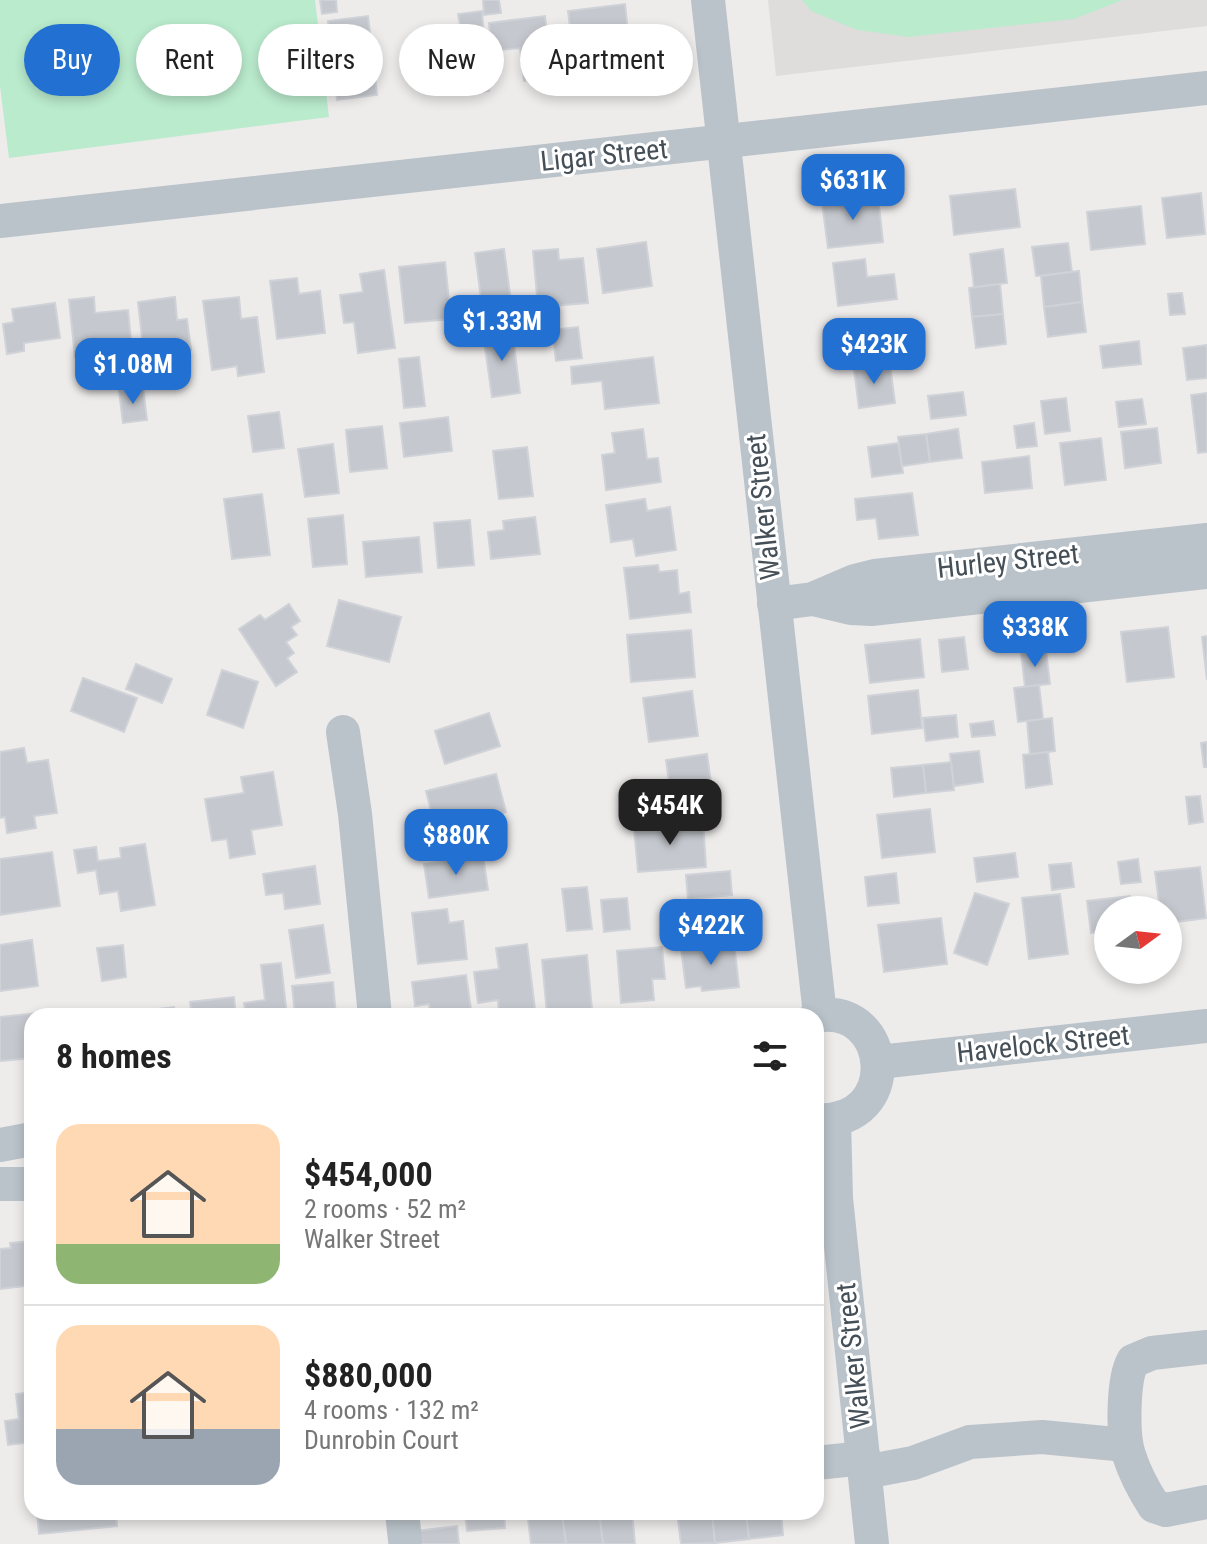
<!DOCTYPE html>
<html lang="en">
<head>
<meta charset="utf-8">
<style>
	:root { --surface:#fff; --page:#f2f2f2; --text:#222; --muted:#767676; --line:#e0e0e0; --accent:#2170d2 }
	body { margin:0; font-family:"Roboto Condensed",sans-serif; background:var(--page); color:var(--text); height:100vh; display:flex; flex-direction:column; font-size:30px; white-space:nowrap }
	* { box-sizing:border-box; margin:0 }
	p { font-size:26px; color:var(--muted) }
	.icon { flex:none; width:44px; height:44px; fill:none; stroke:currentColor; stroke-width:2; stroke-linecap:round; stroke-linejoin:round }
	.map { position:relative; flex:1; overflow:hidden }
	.details { position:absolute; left:24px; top:1008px; width:800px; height:512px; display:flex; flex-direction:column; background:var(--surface); border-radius:24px; box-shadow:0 4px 12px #0003 }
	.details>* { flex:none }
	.banner { position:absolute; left:24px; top:24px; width:800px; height:72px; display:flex; gap:16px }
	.needle { width:52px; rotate:75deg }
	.buttons { position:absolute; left:1094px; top:896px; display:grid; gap:16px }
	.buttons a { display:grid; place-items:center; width:88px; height:88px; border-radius:50%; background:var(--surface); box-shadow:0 4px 12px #0003; font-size:40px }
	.price { position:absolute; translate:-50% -68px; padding:0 18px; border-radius:16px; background:var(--accent); color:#fff; font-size:26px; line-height:52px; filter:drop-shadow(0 2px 4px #0008) }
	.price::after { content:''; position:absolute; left:50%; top:48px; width:24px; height:18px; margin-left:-12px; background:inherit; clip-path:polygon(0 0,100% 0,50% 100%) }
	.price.active { background:#222; color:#fff }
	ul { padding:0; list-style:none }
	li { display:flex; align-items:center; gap:24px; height:200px; padding:0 32px }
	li+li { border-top:2px solid var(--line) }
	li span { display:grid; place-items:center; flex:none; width:224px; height:160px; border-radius:24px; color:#555 }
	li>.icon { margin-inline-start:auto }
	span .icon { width:96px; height:96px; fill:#fffc; stroke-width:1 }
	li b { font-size:34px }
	h2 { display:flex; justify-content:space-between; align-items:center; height:96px; padding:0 32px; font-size:34px }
	.chip { padding:0 28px; border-radius:36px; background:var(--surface); box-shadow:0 4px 12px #0003; font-size:28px; line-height:72px }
	.chip.active { background:var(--accent); color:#fff }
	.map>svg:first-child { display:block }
	.education { fill:#dfdcdc }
	.green { fill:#baebcd }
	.building { fill:#c5c8ce; stroke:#cfd2d7; stroke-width:2 }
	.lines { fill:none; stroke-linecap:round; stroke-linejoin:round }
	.minor { stroke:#bac3ca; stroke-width:34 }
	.labels { text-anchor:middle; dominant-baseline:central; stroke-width:6; stroke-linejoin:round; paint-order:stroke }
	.street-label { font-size:28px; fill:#454f57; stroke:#fff }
</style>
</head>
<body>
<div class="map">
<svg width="1207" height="1544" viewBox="0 0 1207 1544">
	<rect width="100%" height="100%" fill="#eeebeb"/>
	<polygon class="education" points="768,0 1207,0 1207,26 776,76"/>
	<g class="green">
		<polygon points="0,0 315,0 329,117 9,158 0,86"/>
		<polygon points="802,0 1123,0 1074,19 908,37 857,30 811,11"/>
	</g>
	<g class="building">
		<polygon points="320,0 336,0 337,12 322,14"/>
		<polygon points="483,0 499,0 501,13 484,15"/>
		<polygon points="625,4 631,60 575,67 568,11"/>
		<polygon points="482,11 483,26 461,29 458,14"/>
		<polygon points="368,16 377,95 337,100 328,21"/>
		<polygon points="545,16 552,78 524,81 520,48 492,51 489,23"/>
		<polygon points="483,42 489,91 457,95 452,50 465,49 465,44"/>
		<polygon points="1015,189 1020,227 954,235 950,196"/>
		<polygon points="1201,193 1205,234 1167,238 1162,198"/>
		<polygon points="878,196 883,242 828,248 822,203"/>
		<polygon points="1141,206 1145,244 1091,250 1087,212"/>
		<polygon points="646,242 652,286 603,293 597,249"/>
		<polygon points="1068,243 1072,272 1036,276 1032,247"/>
		<polygon points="504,249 512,309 483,313 475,253"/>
		<polygon points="558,249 559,260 583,258 588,303 538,307 533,251"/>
		<polygon points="1003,249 1007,283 974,287 970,254"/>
		<polygon points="865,259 867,277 894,274 897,299 838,306 833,263"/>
		<polygon points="445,262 451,319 405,323 399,267"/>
		<polygon points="384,270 395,348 358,353 354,322 344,323 340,295 363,292 360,274"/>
		<polygon points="1079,271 1082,302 1044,307 1041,276"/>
		<polygon points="297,278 299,294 320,291 325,333 277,339 270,281"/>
		<polygon points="1000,284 1003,314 972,317 969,288"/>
		<polygon points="1182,293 1185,314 1170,315 1168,294"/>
		<polygon points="94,297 95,313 128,310 133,360 107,362 106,354 75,357 69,300"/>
		<polygon points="175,297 177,320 187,319 191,350 144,356 138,302"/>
		<polygon points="239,297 241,319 257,317 264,372 238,376 237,366 212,370 203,301"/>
		<polygon points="1082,302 1086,332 1048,337 1044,307"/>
		<polygon points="55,303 60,338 24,343 24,351 7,354 3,324 14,322 12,309"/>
		<polygon points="1003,314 1006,344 976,348 972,317"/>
		<polygon points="886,326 890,365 854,369 850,330"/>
		<polygon points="578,327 582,358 556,361 552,330"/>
		<polygon points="512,329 520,393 492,397 483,333"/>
		<polygon points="1139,341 1141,364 1103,368 1100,346"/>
		<polygon points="1207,345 1207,378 1187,380 1183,348"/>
		<polygon points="419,357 425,406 404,408 399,359"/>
		<polygon points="653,357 659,403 605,409 602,381 572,384 571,367"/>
		<polygon points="890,365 895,403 859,408 854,369"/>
		<polygon points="143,388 147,420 123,423 119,391"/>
		<polygon points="963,392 966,415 931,419 928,396"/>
		<polygon points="1207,393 1207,452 1198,453 1191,395"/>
		<polygon points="1066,398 1070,431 1045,434 1041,401"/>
		<polygon points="1142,399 1146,424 1119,427 1116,402"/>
		<polygon points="279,412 284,448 253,452 248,416"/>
		<polygon points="448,417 452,451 404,457 400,423"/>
		<polygon points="1034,423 1037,446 1017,448 1014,426"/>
		<polygon points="382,426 387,468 350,472 346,430"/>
		<polygon points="1157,428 1161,463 1125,468 1121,432"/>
		<polygon points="643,429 647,459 658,458 661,482 606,490 602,455 615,453 612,433"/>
		<polygon points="958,429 962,458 930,462 926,434"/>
		<polygon points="926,434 930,462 902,466 898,437"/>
		<polygon points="1101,438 1106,480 1065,485 1060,443"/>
		<polygon points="898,443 903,473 872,477 868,447"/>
		<polygon points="333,444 339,493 305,497 298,449"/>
		<polygon points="527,447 533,496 499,499 493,451"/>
		<polygon points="1029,456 1032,488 985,493 982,462"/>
		<polygon points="912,493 918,535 879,539 876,518 857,520 855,499"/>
		<polygon points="262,494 270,555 232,559 224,499"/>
		<polygon points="645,499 647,511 670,507 676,550 636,556 633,539 611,542 606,505"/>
		<polygon points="343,515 347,564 313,567 308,519"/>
		<polygon points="535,517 540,554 491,559 488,532 504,530 503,521"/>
		<polygon points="470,520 474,565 438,568 434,523"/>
		<polygon points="419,537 422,572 366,577 363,542"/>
		<polygon points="658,565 659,572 677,570 679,594 689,592 691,612 630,619 624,568"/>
		<polygon points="339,600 401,617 389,662 327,646"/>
		<polygon points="289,604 300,621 291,627 297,635 286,642 294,653 287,658 297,672 276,686 239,629 260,615 265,620"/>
		<polygon points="1168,627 1174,677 1127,682 1121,632"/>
		<polygon points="691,630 695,677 631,682 627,635"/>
		<polygon points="1207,636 1207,680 1202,637"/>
		<polygon points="964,637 968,669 942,672 939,640"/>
		<polygon points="920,639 924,677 870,683 865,645"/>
		<polygon points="1046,651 1050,684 1025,687 1021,653"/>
		<polygon points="136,664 172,679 162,703 126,689"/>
		<polygon points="222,670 258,682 243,728 207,715"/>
		<polygon points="83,678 137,698 124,732 71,711"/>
		<polygon points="1039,685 1043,719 1018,722 1014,688"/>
		<polygon points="918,690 922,728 872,734 868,696"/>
		<polygon points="692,691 698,736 649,742 643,698"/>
		<polygon points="489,713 500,746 445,764 435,731"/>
		<polygon points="956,715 958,737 926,741 923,718"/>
		<polygon points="1052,718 1055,751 1030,755 1027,721"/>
		<polygon points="993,721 995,735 972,737 970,724"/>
		<polygon points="1207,742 1207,767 1204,767 1201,743"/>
		<polygon points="24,748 27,763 48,760 57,813 34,816 36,828 7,833 5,817 0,818 0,752"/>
		<polygon points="979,751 983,782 954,786 950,754"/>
		<polygon points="1048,752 1052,784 1026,788 1023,755"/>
		<polygon points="707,754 714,804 661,811 658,789 670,788 666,760"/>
		<polygon points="951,762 954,790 926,793 923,765"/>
		<polygon points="923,765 926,793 894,797 891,768"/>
		<polygon points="273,772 282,825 251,830 255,854 230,858 227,839 212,841 205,799 244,793 241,777"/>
		<polygon points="496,774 506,812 436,830 426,791"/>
		<polygon points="1200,796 1203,822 1189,824 1186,797"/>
		<polygon points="930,809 935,852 882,858 877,815"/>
		<polygon points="703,822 706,867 638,872 634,828"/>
		<polygon points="145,844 155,905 121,911 118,891 100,894 96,870 78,873 74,850 96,847 98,861 121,858 120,848"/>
		<polygon points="52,852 60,906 0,915 0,859"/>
		<polygon points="1015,853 1018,877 977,882 974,858"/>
		<polygon points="483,856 488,890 429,898 424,864"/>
		<polygon points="1138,859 1141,882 1121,884 1118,862"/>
		<polygon points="1071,863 1074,887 1052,890 1049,865"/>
		<polygon points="315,866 320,904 285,909 283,893 266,895 263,874"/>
		<polygon points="1200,867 1206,918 1168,923 1168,910 1160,910 1155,872"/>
		<polygon points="730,871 732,895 688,899 686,875"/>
		<polygon points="896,873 899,903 868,906 865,877"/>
		<polygon points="587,887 592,929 567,931 562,889"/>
		<polygon points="975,893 1009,904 987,965 954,953"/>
		<polygon points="1060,894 1068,954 1029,959 1022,898"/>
		<polygon points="1130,896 1131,910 1108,910 1108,931 1091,933 1087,901"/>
		<polygon points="627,898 630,929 604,932 601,900"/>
		<polygon points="447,909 449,923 463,921 467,959 418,964 412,913"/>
		<polygon points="941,918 947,964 884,972 878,925"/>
		<polygon points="323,925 330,973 296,978 289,930"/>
		<polygon points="32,940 38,986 0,991 0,945"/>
		<polygon points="734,943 739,987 702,991 701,986 686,988 681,949"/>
		<polygon points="527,944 535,1009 499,1013 498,1000 478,1003 474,972 499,969 496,948"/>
		<polygon points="123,945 126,977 102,981 97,948"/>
		<polygon points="662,947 665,979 652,979 654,1000 621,1003 617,951"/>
		<polygon points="587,955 592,1009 547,1014 542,960"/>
		<polygon points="281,963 287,1016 246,1016 244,1003 265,1000 261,965"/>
		<polygon points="466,975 472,1016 431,1016 429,1004 415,1006 412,982"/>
		<polygon points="333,982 336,1016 295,1016 292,986"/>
		<polygon points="234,997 236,1016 192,1016 190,1002"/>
		<polygon points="174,1007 175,1016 117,1016 117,1014"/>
		<polygon points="37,1013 38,1016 32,1016 32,1058 0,1061 0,1017"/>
		<polygon points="32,1241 32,1285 0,1289 0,1249 11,1248 10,1243"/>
		<polygon points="32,1392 32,1442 8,1445 5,1421 19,1419 16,1394"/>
		<polygon points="37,1512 116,1512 117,1526 39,1534"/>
		<polygon points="465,1512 504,1512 505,1528 467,1531"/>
		<polygon points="599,1512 632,1512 635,1544 603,1544"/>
		<polygon points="599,1512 603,1544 566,1544 562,1515"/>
		<polygon points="677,1512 712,1512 715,1543 681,1544"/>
		<polygon points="712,1512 746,1512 749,1539 715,1543"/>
		<polygon points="746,1512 781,1512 783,1535 749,1539"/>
		<polygon points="562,1515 566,1544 531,1544 528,1519"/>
		<polygon points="457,1526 459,1544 411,1544 416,1531"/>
	</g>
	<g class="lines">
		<g class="minor">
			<polyline points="708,0 820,1015"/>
			<polyline points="0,221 1207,88"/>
			<polyline points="813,599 851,608 871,609 1207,572"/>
			<polyline points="774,604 813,599 855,581 875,576 1207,540"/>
			<polyline points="343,732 355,814 375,1016"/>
			<path d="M816 1016C892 1002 904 1125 816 1120"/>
			<polyline points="879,1062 1207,1026"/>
			<polyline points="834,1120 836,1198 872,1544"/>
			<polyline points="0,1145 32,1139"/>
			<polyline points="0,1184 32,1184"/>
			<path d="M1207 1347 1152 1353 1133 1361C1123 1378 1122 1435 1129 1455 1134 1471 1145 1492 1154 1506L1166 1510 1207 1502"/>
			<polyline points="816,1463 864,1458"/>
			<polyline points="865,1472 913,1463 970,1442 1042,1437 1126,1445"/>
			<polyline points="402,1512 405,1540"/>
		</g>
	</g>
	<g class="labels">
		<g class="street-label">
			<text transform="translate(604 155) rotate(-6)">Ligar Street</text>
			<text transform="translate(763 507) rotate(-96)">Walker Street</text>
			<text transform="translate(1008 561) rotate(-6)">Hurley Street</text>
			<text transform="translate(1043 1044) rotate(-6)">Havelock Street</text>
			<text transform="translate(853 1356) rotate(-96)">Walker Street</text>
		</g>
	</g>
</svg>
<div class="buttons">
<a><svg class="needle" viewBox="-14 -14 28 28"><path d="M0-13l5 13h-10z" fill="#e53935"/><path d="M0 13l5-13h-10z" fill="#767676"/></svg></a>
</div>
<b class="price" style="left:853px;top:222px">$631K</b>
<b class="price" style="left:502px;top:363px">$1.33M</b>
<b class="price" style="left:874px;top:386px">$423K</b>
<b class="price" style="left:133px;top:406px">$1.08M</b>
<b class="price" style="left:1035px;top:669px">$338K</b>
<b class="price active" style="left:670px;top:847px">$454K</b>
<b class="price" style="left:456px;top:877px">$880K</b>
<b class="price" style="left:711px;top:967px">$422K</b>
<div class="banner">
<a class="chip active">Buy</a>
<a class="chip">Rent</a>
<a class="chip">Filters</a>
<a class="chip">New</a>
<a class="chip">Apartment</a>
</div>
<section class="details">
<h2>8 homes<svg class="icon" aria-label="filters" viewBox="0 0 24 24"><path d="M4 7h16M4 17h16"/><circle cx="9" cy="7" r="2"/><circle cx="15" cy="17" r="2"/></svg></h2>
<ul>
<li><span style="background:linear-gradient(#ffd9b3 75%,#8fb573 0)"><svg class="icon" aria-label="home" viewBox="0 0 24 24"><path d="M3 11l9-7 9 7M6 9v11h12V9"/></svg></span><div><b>$454,000</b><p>2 rooms · 52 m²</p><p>Walker Street</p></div></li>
<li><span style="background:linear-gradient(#ffd9b3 65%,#9aa5b1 0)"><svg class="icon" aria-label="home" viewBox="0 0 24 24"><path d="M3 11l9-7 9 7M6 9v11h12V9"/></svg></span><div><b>$880,000</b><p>4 rooms · 132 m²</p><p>Dunrobin Court</p></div></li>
</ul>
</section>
</div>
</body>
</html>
